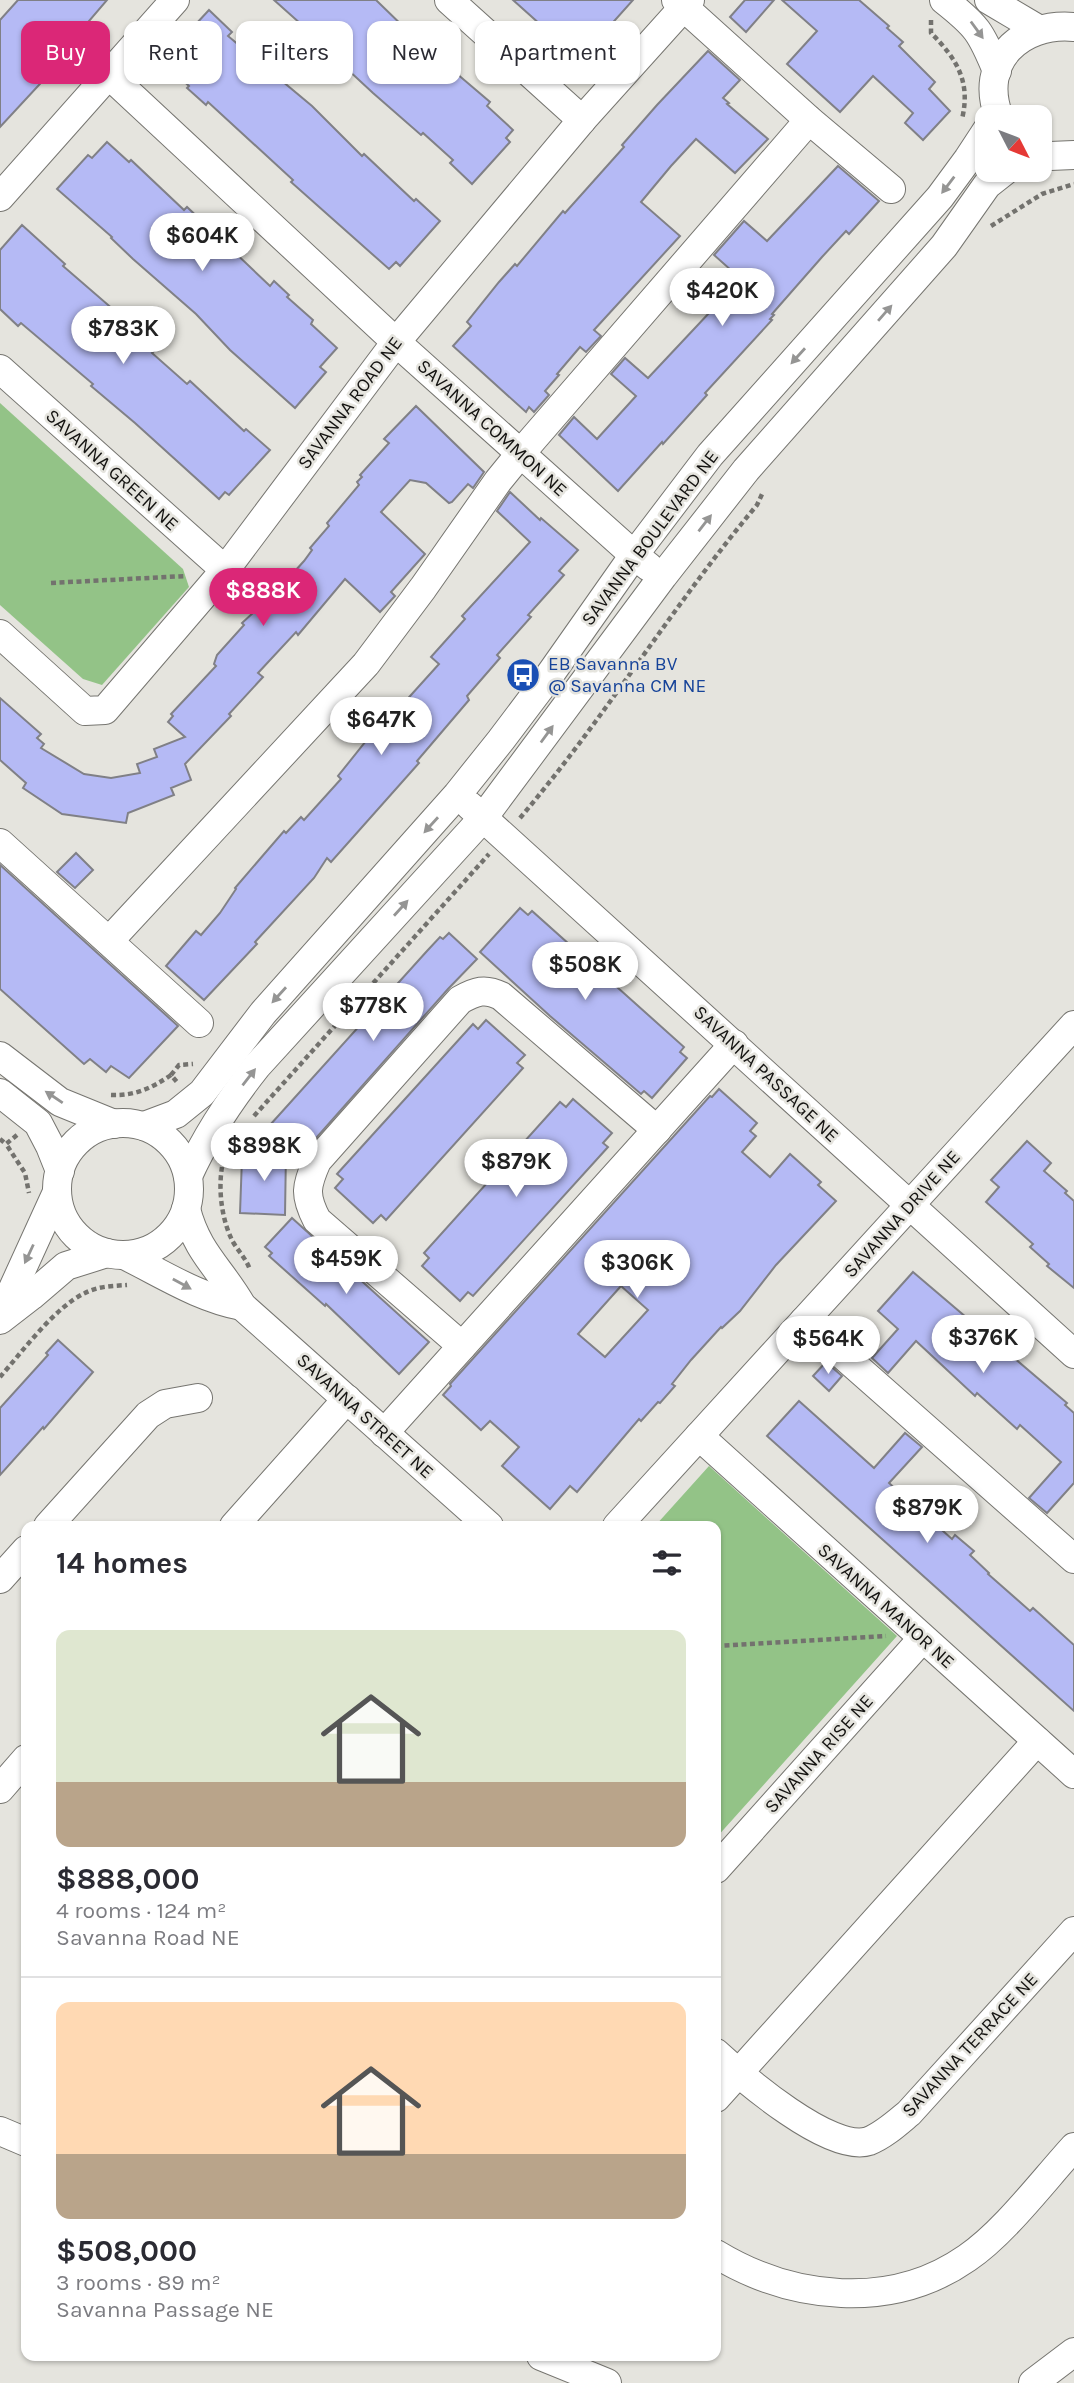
<!DOCTYPE html>
<html lang="en">
<head>
<meta charset="utf-8">
<style>
	:root { --surface:#fff; --page:#f7f7f7; --text:#2b2b33; --muted:#7c7c81; --line:#e1e1e2; --accent:#db2777 }
	body { margin:0; font-family:Karla,sans-serif; background:var(--page); color:var(--text); height:100vh; display:flex; flex-direction:column; font-size:26px; white-space:nowrap }
	* { box-sizing:border-box; margin:0 }
	p { font-size:23px; color:var(--muted) }
	.icon { flex:none; width:38px; height:38px; fill:none; stroke:currentColor; stroke-width:2; stroke-linecap:round; stroke-linejoin:round }
	.map { position:relative; flex:1; overflow:hidden }
	.side { position:absolute; left:21px; top:1521px; width:700px; height:840px; display:flex; flex-direction:column; background:var(--surface); border-radius:14px; box-shadow:0 2px 5px #0004 }
	.side>* { flex:none }
	.top-card { position:absolute; left:21px; top:21px; width:700px; height:63px; display:flex; gap:14px }
	.needle { width:46px; rotate:132deg }
	.tools { position:absolute; left:975px; top:105px; display:grid; gap:14px }
	.tools a { display:grid; place-items:center; width:77px; height:77px; border-radius:14px; background:var(--surface); box-shadow:0 2px 5px #0004; font-size:35px }
	.price { position:absolute; translate:-50% -60px; padding:0 16px; border-radius:24px; background:#fff; color:#222; font-size:23px; line-height:46px; filter:drop-shadow(0 2px 4px #0008) }
	.price::after { content:''; position:absolute; left:50%; top:42px; width:21px; height:16px; margin-left:-10px; background:inherit; clip-path:polygon(0 0,100% 0,50% 100%) }
	.price.on { background:var(--accent); color:#fff }
	ul { padding:0; list-style:none }
	li { display:grid; align-content:center; gap:14px; height:371px; padding:0 35px }
	li+li { border-top:2px solid var(--line) }
	li span { display:grid; place-items:center; height:217px; border-radius:14px; color:#555 }
	li>.icon { margin-inline-start:auto }
	span .icon { width:126px; height:126px; fill:#fffc; stroke-width:1 }
	li b { font-size:30px }
	h2 { display:flex; justify-content:space-between; align-items:center; height:84px; padding:0 35px; font-size:30px }
	.chip { padding:0 24px; border-radius:14px; background:var(--surface); box-shadow:0 2px 5px #0004; font-size:24px; line-height:63px }
	.chip.on { background:var(--accent); color:#fff }
	.map>svg:first-child { display:block }
	.green { fill:#93c387 }
	.building { fill:#b5baf5; stroke:#808086; stroke-width:2; fill-rule:evenodd }
	.lines { fill:none; stroke-linecap:round; stroke-linejoin:round }
	.minor-casing { stroke:#767570; stroke-width:30 }
	.path { stroke:#73726e; stroke-width:4.5; stroke-dasharray:5 3.5; stroke-linecap:butt }
	.minor { stroke:#fff; stroke-width:28 }
	.oneway { fill:#959594 }
	.labels { text-anchor:middle; dominant-baseline:central; stroke-width:5; stroke-linejoin:round; paint-order:stroke }
	.street-label { font-size:19px; fill:#141311; stroke:#e5e4de }
	.transit-label { font-size:19px; fill:#164399; stroke:#e5e4de; text-anchor:start }
</style>
</head>
<body>
<div class="map">
<svg width="1074" height="2383" viewBox="0 0 1074 2383">
	<rect width="100%" height="100%" fill="#e5e4de"/>
	<g class="green">
		<polygon points="0,403 183,569 189,587 102,685 83,679 0,605"/>
		<polygon points="709,1466 897,1636 716,1838 716,1526 655,1526"/>
	</g>
	<g class="building">
		<polygon points="18,0 107,0 48,69 51,72 0,127 0,20"/>
		<polygon points="274,0 376,0 447,69 449,67 490,102 487,106 513,130 506,138 510,142 472,184 450,163 453,160 423,133 421,135 373,93 346,68 348,66"/>
		<polygon points="513,0 633,0 582,57 562,40 560,42"/>
		<polygon points="745,0 774,0 746,32 730,17"/>
		<polygon points="782,0 859,0 889,26 887,28 903,42 899,46 935,82 929,89 950,111 923,140 905,123 913,113 873,76 840,112 787,64 817,31"/>
		<polygon points="209,10 232,32 228,36 312,106 362,156 364,154 414,201 416,199 440,221 400,266 396,262 389,269 291,182 293,180 208,102 206,105 187,88 189,86 166,65 172,58 168,54"/>
		<polygon points="708,51 740,80 723,98 729,103 727,104 768,139 735,173 696,139 671,166 641,202 680,236 594,330 601,336 586,352 580,347 557,374 559,375 545,391 549,395 534,412 529,407 526,412 453,346 471,326 467,322 499,282 515,264 517,266 563,211 565,213 624,147 622,145 657,105"/>
		<polygon points="107,142 129,162 131,160 184,210 187,207 270,286 274,281 289,295 287,297 313,320 311,324 337,348 320,367 326,372 295,408 230,350 196,314 133,259 111,238 112,237 57,189 88,155 92,158"/>
		<polygon points="838,166 879,201 849,234 846,231 822,257 772,314 774,315 770,319 772,320 705,393 707,395 663,444 662,442 618,491 559,435 574,417 597,439 636,396 611,374 625,358 648,378 741,279 714,255 744,221 767,241"/>
		<polygon points="22,225 65,264 63,266 122,317 121,318 145,340 143,342 154,351 152,353 187,384 190,381 244,431 246,429 270,450 229,495 225,492 219,499 135,423 91,386 93,384 21,323 18,326 0,309 0,250"/>
		<polygon points="416,406 484,472 473,488 468,484 452,502 449,503 426,483 410,480 381,512 425,554 391,592 395,596 380,612 345,579 298,635 296,632 258,673 263,677 229,714 231,716 185,764 191,780 171,788 174,795 128,813 126,823 62,814 23,788 26,783 0,760 0,698 41,734 37,738 44,744 41,748 84,774 111,778 140,773 137,764 157,757 154,749 185,737 168,722 173,716 171,714 216,666 214,664 217,655 244,625 242,623 277,591 304,561 312,550 310,548 329,526 327,523 359,485 357,482 362,477 360,475 389,443 384,439"/>
		<polygon points="510,492 540,520 541,518 578,550 559,571 564,575 528,615 531,617 497,655 500,658 467,696 469,700 417,761 419,763 331,862 327,858 314,878 255,942 257,944 204,1000 166,966 196,931 201,935 220,913 236,889 235,888 284,831 286,833 301,817 304,820 341,779 338,776 382,721 399,702 402,705 439,664 431,657 465,619 462,616 530,542 497,511"/>
		<polygon points="76,853 93,870 75,888 57,872"/>
		<polygon points="0,865 178,1026 129,1078 111,1066 106,1072 90,1059 84,1064 0,989"/>
		<polygon points="520,908 528,915 532,911 684,1047 680,1052 687,1058 652,1098 644,1091 641,1094 550,1016 480,952"/>
		<polygon points="449,933 477,959 448,989 302,1154 270,1125 427,951 440,937 443,939"/>
		<polygon points="486,1020 525,1055 517,1063 523,1068 386,1220 381,1215 373,1223 335,1188 343,1179 337,1174 473,1024 478,1029"/>
		<path d="M719 1089 757 1123 750 1131 756 1136 742 1152 770 1177 790 1154 821 1182 818 1185 836 1201 776 1265 740 1311 722 1328 721 1327 691 1360 672 1384 675 1386 660 1403 658 1402 641 1421 639 1419 577 1492 570 1486 550 1509 502 1466 519 1447 490 1421 481 1430 443 1395 451 1386 450 1384 710 1096 712 1097ZM621 1286 648 1310 605 1357 578 1334Z"/>
		<polygon points="573,1099 612,1133 603,1143 608,1147 473,1296 468,1292 460,1301 422,1266 429,1258 424,1253 560,1102 566,1107"/>
		<polygon points="1027,1141 1051,1163 1044,1171 1067,1191 1065,1193 1074,1201 1074,1288 1047,1266 1049,1264 1030,1247 1033,1244 986,1202 999,1187 991,1180"/>
		<polygon points="247,1150 286,1151 285,1215 240,1213 242,1158 247,1158"/>
		<polygon points="292,1218 429,1342 399,1374 326,1304 325,1306 269,1256 272,1253 265,1247"/>
		<polygon points="913,1272 1067,1403 1065,1405 1074,1413 1074,1483 1047,1513 1029,1498 1061,1462 1020,1425 1017,1429 977,1393 975,1396 916,1341 888,1373 872,1358 898,1329 878,1311"/>
		<polygon points="58,1340 93,1372 44,1429 43,1427 0,1475 0,1408 48,1355 46,1353"/>
		<polygon points="826,1362 842,1376 829,1391 813,1376"/>
		<polygon points="799,1401 874,1468 905,1433 922,1447 889,1483 952,1539 955,1535 974,1551 970,1555 989,1573 988,1574 1030,1611 1033,1608 1074,1645 1074,1711 767,1436"/>
	</g>
	<g class="lines">
		<g class="minor-casing">
			<g id="minor">
				<polyline points="449,0 582,120"/>
				<polyline points="676,0 809,120 891,189"/>
				<path d="M944 0C977 26 981 32 997 71"/>
				<polyline points="989,0 1038,29"/>
				<polyline points="109,75 396,342 634,555 649,567"/>
				<path d="M999 117C978 62 1020 22 1074 27"/>
				<polyline points="1040,153 1050,156 1074,155"/>
				<polyline points="0,197 175,0"/>
				<polyline points="0,369 225,570"/>
				<polyline points="0,634 85,711 105,710 225,570 396,342 582,120 690,0"/>
				<polyline points="470,806 1074,1354"/>
				<polyline points="0,843 199,1023"/>
				<polyline points="109,941 366,664 423,588 498,481 520,454 809,120"/>
				<polyline points="0,1056 60,1102 114,1124"/>
				<polyline points="0,1093 38,1123 50,1146 60,1171"/>
				<circle cx="123" cy="1189" r="66"/>
				<polyline points="144,1126 176,1114 202,1093 263,1013 457,795 501,740 544,683 634,555 710,455 940,197 968,159 987,130"/>
				<path d="M188 1176C206 1136 230 1100 257 1066L483 818 663 576 746 470 944 246 987 185 1006 170"/>
				<path d="M186 1209C197 1253 221 1269 242 1306L489 1526"/>
				<path d="M124 1255C163 1274 199 1298 242 1306"/>
				<polyline points="0,1317 57,1192"/>
				<polyline points="0,1320 31,1296 66,1266 107,1253"/>
				<polyline points="804,1321 1074,1559"/>
				<path d="M462 1346 317 1220C304 1195 306 1186 317 1161L460 1000C476 991 485 988 501 996L657 1130"/>
				<polyline points="384,1433 734,1044"/>
				<polyline points="699,1436 1074,1774"/>
				<polyline points="48,1526 148,1415 165,1404 198,1398"/>
				<polyline points="234,1526 347,1399"/>
				<polyline points="617,1526 1074,1025"/>
				<polyline points="0,1579 26,1550"/>
				<polyline points="0,1789 26,1759"/>
				<polyline points="716,1869 922,1639"/>
				<path d="M716 2053C743 2078 831 2154 869 2141 884 2135 897 2123 909 2113L1074 1931"/>
				<polyline points="716,2098 1037,1741"/>
				<polyline points="0,2131 26,2142"/>
				<path d="M716 2254C792 2300 891 2311 967 2258 1004 2233 1043 2181 1074 2147"/>
				<polyline points="541,2356 607,2383"/>
				<polyline points="1033,2383 1074,2352"/>
			</g>
		</g>
		<g class="path">
			<path d="M931 20V33C957 59 971 82 962 119"/>
			<polyline points="991,226 1042,194 1074,184"/>
			<polyline points="51,583 186,576"/>
			<path d="M520 818C605 718 673 605 757 505L763 492"/>
			<polyline points="171,1075 179,1065 193,1064"/>
			<path d="M111 1095C135 1096 152 1088 171 1075L177 1082"/>
			<polyline points="254,1116 489,854"/>
			<polyline points="17,1135 6,1144 25,1173 29,1193"/>
			<polyline points="0,1139 6,1144"/>
			<path d="M222 1167C218 1191 222 1221 233 1242 239 1252 247 1260 250 1270"/>
			<path d="M0 1377C22 1352 55 1307 85 1293 98 1286 113 1286 127 1285"/>
			<polyline points="716,1646 886,1636"/>
		</g>
		<use href="#minor" class="minor"/>
	</g>
	<defs><path id="oneway-solid" d="M-6-.8H1V-3.2L6.5 0L1 3.2V.8H-6Z" transform="scale(1.75)"/></defs>
	<g class="oneway">
		<use href="#oneway-solid" transform="translate(977 30) rotate(54)"/>
		<use href="#oneway-solid" transform="translate(948 185) rotate(127)"/>
		<use href="#oneway-solid" transform="translate(885 313) rotate(-49)"/>
		<use href="#oneway-solid" transform="translate(798 356) rotate(132)"/>
		<use href="#oneway-solid" transform="translate(705 523) rotate(-52)"/>
		<use href="#oneway-solid" transform="translate(547 734) rotate(-54)"/>
		<use href="#oneway-solid" transform="translate(431 825) rotate(132)"/>
		<use href="#oneway-solid" transform="translate(401 908) rotate(-48)"/>
		<use href="#oneway-solid" transform="translate(279 995) rotate(132)"/>
		<use href="#oneway-solid" transform="translate(249 1077) rotate(-52)"/>
		<use href="#oneway-solid" transform="translate(54 1097) rotate(-146)"/>
		<use href="#oneway-solid" transform="translate(29 1254) rotate(115)"/>
		<use href="#oneway-solid" transform="translate(182 1284) rotate(29)"/>
	</g>
	<defs>
		<g id="bus-disc" transform="scale(1.75)"><circle r="9.5" fill="#1a4fb4" stroke="#e5e4de"/><path d="M-5-6H5V4H4V6H2V4H-2V6H-4V4H-5ZM-3.5-4V0h7V-4ZM-3.5 1.2v1.5H-2V1.2ZM2 1.2v1.5H3.5V1.2Z" fill="#fff"/></g>
	</defs>
	<g fill-rule="evenodd">
		<use href="#bus-disc" x="523" y="675"/>
	</g>
	<g class="labels">
		<g class="street-label">
			<text transform="translate(350 403) rotate(-53)">SAVANNA ROAD NE</text>
			<text transform="translate(492 428) rotate(42)">SAVANNA COMMON NE</text>
			<text transform="translate(112 470) rotate(42)">SAVANNA GREEN NE</text>
			<text transform="translate(650 538) rotate(-53)">SAVANNA BOULEVARD NE</text>
			<text transform="translate(766 1074) rotate(43)">SAVANNA PASSAGE NE</text>
			<text transform="translate(902 1214) rotate(-48)">SAVANNA DRIVE NE</text>
			<text transform="translate(365 1416) rotate(42)">SAVANNA STREET NE</text>
			<text transform="translate(886 1606) rotate(42)">SAVANNA MANOR NE</text>
			<text transform="translate(819 1754) rotate(-48)">SAVANNA RISE NE</text>
			<text transform="translate(970 2045) rotate(-47)">SAVANNA TERRACE NE</text>
		</g>
		<g class="transit-label">
			<text x="548" y="664">EB Savanna BV<tspan x="548" dy="22">@ Savanna CM NE</tspan></text>
		</g>
	</g>
</svg>
<div class="tools">
<a><svg class="needle" viewBox="-14 -14 28 28"><path d="M0-13l5 13h-10z" fill="#e53935"/><path d="M0 13l5-13h-10z" fill="#7c7c81"/></svg></a>
</div>
<b class="price" style="left:202px;top:273px">$604K</b>
<b class="price" style="left:722px;top:328px">$420K</b>
<b class="price" style="left:123px;top:366px">$783K</b>
<b class="price on" style="left:263px;top:628px">$888K</b>
<b class="price" style="left:381px;top:757px">$647K</b>
<b class="price" style="left:585px;top:1002px">$508K</b>
<b class="price" style="left:373px;top:1043px">$778K</b>
<b class="price" style="left:264px;top:1183px">$898K</b>
<b class="price" style="left:516px;top:1199px">$879K</b>
<b class="price" style="left:346px;top:1296px">$459K</b>
<b class="price" style="left:637px;top:1300px">$306K</b>
<b class="price" style="left:983px;top:1375px">$376K</b>
<b class="price" style="left:828px;top:1376px">$564K</b>
<b class="price" style="left:927px;top:1545px">$879K</b>
<div class="top-card">
<a class="chip on">Buy</a>
<a class="chip">Rent</a>
<a class="chip">Filters</a>
<a class="chip">New</a>
<a class="chip">Apartment</a>
</div>
<section class="side">
<h2>14 homes<svg class="icon" aria-label="filters" viewBox="0 0 24 24"><path d="M4 7h16M4 17h16"/><circle cx="9" cy="7" r="2"/><circle cx="15" cy="17" r="2"/></svg></h2>
<ul>
<li><span style="background:linear-gradient(#dfe7d0 70%,#b9a48a 0)"><svg class="icon" aria-label="home" viewBox="0 0 24 24"><path d="M3 11l9-7 9 7M6 9v11h12V9"/></svg></span><div><b>$888,000</b><p>4 rooms · 124 m²</p><p>Savanna Road NE</p></div></li>
<li><span style="background:linear-gradient(#ffd9b3 70%,#b9a48a 0)"><svg class="icon" aria-label="home" viewBox="0 0 24 24"><path d="M3 11l9-7 9 7M6 9v11h12V9"/></svg></span><div><b>$508,000</b><p>3 rooms · 89 m²</p><p>Savanna Passage NE</p></div></li>
</ul>
</section>
</div>
</body>
</html>
